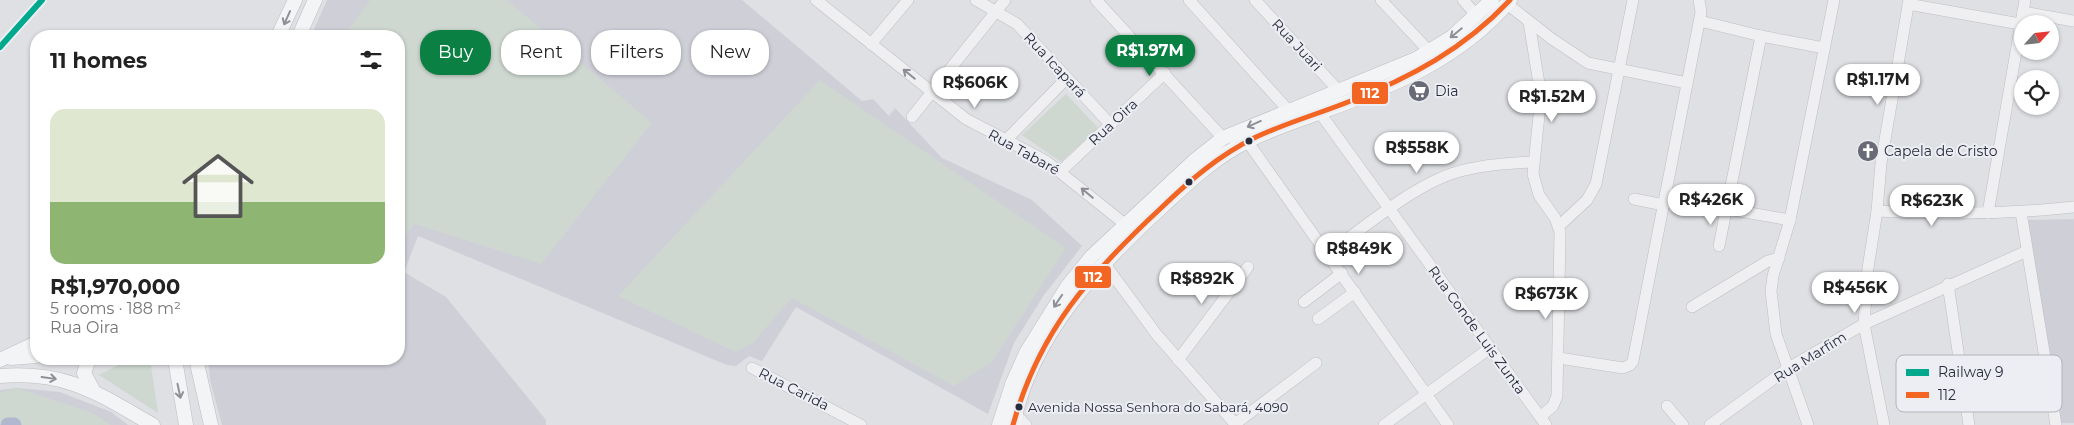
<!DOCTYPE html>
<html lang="en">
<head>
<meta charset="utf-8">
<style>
	:root { --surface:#fff; --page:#f6f6f6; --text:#222; --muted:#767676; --line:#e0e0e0; --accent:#0b8043 }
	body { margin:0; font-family:Montserrat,sans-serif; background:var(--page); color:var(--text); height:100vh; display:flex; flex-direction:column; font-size:19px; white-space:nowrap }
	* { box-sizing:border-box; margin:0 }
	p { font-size:16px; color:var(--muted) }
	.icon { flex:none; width:28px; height:28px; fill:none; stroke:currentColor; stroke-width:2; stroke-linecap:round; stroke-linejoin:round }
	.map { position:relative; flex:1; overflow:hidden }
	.panel { position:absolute; left:30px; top:30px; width:375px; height:335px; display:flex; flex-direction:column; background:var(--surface); border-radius:20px; box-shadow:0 1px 4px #0004 }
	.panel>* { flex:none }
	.banner { position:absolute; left:420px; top:30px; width:475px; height:45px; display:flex; gap:10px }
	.needle { width:32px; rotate:63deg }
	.buttons { position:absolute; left:2014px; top:15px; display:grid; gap:10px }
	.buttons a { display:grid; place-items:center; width:45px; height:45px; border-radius:50%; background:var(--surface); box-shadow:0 1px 4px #0004; font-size:25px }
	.price { position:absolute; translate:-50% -42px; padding:0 11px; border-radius:18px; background:#fff; color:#222; font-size:16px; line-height:32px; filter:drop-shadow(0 1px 2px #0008) }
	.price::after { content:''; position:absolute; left:50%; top:30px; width:15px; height:11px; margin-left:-8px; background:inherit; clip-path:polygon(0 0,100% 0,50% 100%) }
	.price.selected { background:var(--accent); color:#fff }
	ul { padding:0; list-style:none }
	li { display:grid; align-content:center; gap:10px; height:265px; padding:0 20px }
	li+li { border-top:1px solid var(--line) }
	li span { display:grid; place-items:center; height:155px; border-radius:15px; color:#555 }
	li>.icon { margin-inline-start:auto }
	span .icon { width:90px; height:90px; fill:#fffc; stroke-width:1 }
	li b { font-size:21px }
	h2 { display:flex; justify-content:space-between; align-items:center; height:60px; padding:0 20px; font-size:21px }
	.pill { padding:0 18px; border-radius:20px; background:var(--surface); box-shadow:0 1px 4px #0004; font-size:18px; line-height:45px }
	.pill.selected { background:var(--accent); color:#fff }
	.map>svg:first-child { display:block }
	.built { fill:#cecfd7 }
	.green { fill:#ced7d0 }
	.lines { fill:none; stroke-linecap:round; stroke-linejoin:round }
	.river { stroke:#afb8ce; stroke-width:15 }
	.minor-casing { stroke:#bdbec2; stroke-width:12 }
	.major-casing { stroke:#bcbdc2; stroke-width:15 }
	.minor { stroke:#efeff1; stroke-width:11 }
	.major { stroke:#f3f4f5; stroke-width:14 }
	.bus-1-casing { stroke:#eceef4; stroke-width:9 }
	.bus-1 { stroke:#f26522; stroke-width:5 }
	.rail-1-casing { stroke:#eceef4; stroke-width:10 }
	.rail-1 { stroke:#00a88e; stroke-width:6 }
	.oneway { stroke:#8e9098 }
	.oneway2 { stroke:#8c8d96 }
	.bus-dot { fill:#282b3b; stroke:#eceef4; stroke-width:2 }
	.labels { text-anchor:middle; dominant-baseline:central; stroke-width:4; stroke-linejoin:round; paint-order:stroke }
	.bus-label { font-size:13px; fill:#282b3b; stroke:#eceef4; text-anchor:start }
	.street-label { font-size:14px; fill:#282b3b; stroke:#eceef4 }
	.poi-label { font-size:14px; fill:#282b3b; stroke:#eceef4; text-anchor:start }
	.key { fill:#eceef4; stroke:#b1b4bc; stroke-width:1 }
	.key-label { font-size:14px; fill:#282b3b }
	.line-badge { stroke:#eceef4; stroke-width:2 }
	.badge-label { font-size:14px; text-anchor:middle; font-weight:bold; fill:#fff }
</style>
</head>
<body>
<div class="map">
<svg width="2074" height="425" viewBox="0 0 2074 425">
	<rect width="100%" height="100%" fill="#dfe0e4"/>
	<g class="built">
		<polygon points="327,0 742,0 862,101 873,99 889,116 895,108 942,158 1032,200 1082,246 1044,295 1014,343 988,414 796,307 762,361 749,356 736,366 727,365 418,236 404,272 446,297 546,420 546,425 222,425 210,380 208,359 399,359 399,36 311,36"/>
		<polygon points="2074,219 2074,423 2059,423 2028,220"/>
		<polygon points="17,388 60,392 111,412 128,425 0,425 0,390"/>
	</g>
	<g class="green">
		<polygon points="370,0 507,0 652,123 541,264 414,224 399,245 399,36 344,36"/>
		<polygon points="820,80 1066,248 992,362 954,386 792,298 753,343 735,352 618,296"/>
		<polygon points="1066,94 1098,128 1061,162 1022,135"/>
		<polygon points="130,359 150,359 158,413 99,375"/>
		<polygon points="17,388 93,413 111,425 0,425 0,393"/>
	</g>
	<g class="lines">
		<polyline class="river" points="8,425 14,425"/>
		<g class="minor-casing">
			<g id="minor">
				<polyline points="816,0 966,119 1046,161 1131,229"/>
				<polyline points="976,0 1017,24 1110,124"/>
				<polyline points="1096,0 1223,138"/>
				<polyline points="1189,0 1288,110"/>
				<polyline points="1255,0 1338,90"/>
				<polyline points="1381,0 1429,51"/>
				<polyline points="1463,0 1477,16"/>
				<polyline points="1507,4 1552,39 1588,63 1687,83"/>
				<polyline points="1908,4 2020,24"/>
				<polyline points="2023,12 2074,21"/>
				<polyline points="1700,21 1761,36 1824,48"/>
				<polyline points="1529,22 1541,96 1533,174 1539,195 1555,218 1560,232 1557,396 1553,406 1540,417"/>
				<polyline points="871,44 908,0"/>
				<polyline points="1320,113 1546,425"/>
				<polyline points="912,117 1005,0"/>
				<polyline points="1007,139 1067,78"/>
				<polyline points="1247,141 1448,425"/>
				<polyline points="1061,171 1165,73"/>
				<polyline points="1665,198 1790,220"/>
				<polyline points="1634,199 1664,205"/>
				<path d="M1877 211C1943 215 2008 214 2074 207"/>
				<polyline points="2021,212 2056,425"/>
				<polyline points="1988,213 2025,0"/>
				<polyline points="1559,226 1587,200 1596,184 1633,0"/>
				<polyline points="1719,246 1761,36"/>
				<path d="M1328 253C1364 228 1415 184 1457 172 1481 165 1508 163 1533 162"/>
				<polyline points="1104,263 1157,335 1236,425"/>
				<polyline points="1948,284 1969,425"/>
				<polyline points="1304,302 1342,273"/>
				<polyline points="1692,307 1768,261 1779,258"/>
				<polyline points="1318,319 1355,292"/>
				<polyline points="1559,358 1623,368 1630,365 1633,361 1701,12 1699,0"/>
				<polyline points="1178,360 1248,267"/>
				<polyline points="752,368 861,425"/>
				<polyline points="1667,406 1683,425"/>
				<polyline points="1015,414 1026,425"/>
				<polyline points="1235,424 1316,363"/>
				<polyline points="1384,425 1490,348"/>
				<polyline points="1710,425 1787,369 1864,324 2027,251"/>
				<polyline points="1808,425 1776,334 1771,291 1773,276 1790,220 1834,0"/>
				<polyline points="1884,425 1864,324 1868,268 1877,211 1881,163 1909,0"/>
			</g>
		</g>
		<g class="major-casing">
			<g id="major">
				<polyline points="278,36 295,0"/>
				<polyline points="299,36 315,0"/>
				<polyline points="11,358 36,356"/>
				<polyline points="89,359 84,373 93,390"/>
				<polyline points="175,359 186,425"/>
				<polyline points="196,359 211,425"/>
				<polyline points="0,360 36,343"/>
				<path d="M0 376C68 371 97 393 153 425"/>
				<polyline points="999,425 1013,382 1026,353 1067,287 1092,256 1194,161 1223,138 1416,59 1452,37 1492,0"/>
				<path d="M1013 425C1031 335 1099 264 1164 205 1190 181 1215 157 1248 141 1271 129 1297 121 1321 112 1391 87 1461 59 1510 0"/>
			</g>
		</g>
		<use href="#minor" class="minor"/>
		<use href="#major" class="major"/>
		<g class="bus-1-casing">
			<path id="bus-1" d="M1013 425C1039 331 1090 274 1160 209 1189 181 1219 155 1256 137 1286 123 1318 114 1348 102 1410 78 1464 49 1510 0"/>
		</g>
		<use href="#bus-1" class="bus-1"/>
		<g class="rail-1-casing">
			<polyline id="rail-1" points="0,47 42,0"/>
		</g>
		<use href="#rail-1" class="rail-1"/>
	</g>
	<defs><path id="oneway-shaft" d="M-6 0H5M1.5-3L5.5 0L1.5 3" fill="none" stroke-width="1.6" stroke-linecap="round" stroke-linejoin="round" transform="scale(1.25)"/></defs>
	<g class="oneway">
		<use href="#oneway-shaft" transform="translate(287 18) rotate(114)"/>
		<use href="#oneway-shaft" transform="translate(1456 33) rotate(141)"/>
		<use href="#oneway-shaft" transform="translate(1254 124) rotate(156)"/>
		<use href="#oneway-shaft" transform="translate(1058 301) rotate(124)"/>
		<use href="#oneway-shaft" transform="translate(49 378) rotate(8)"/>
		<use href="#oneway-shaft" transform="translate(179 391) rotate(78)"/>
	</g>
	<g class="oneway2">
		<use href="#oneway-shaft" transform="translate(909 74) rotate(-141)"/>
		<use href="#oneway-shaft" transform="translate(1087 193) rotate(-140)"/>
	</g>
	<defs>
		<g id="supermarket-disc" transform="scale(1.125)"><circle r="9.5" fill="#686a76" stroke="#eceef4"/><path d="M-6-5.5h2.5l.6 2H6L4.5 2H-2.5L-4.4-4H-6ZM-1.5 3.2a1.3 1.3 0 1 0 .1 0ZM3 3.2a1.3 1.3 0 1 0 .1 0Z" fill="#fff"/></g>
		<g id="church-disc" transform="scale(1.125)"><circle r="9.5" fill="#686a76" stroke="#eceef4"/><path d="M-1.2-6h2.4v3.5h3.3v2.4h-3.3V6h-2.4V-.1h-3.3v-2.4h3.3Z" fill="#fff"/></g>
	</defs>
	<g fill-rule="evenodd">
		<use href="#supermarket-disc" x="1419" y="91"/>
		<use href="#church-disc" x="1868" y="151"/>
	</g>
	<g class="bus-dot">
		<circle cx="1249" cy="141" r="4.5"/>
		<circle cx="1189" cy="182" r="4.5"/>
		<circle cx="1019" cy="407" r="4.5"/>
	</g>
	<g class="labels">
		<g class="bus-label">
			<text x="1028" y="407">Avenida Nossa Senhora do Sabará, 4090</text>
		</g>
		<g class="street-label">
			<text transform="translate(1297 45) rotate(47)">Rua Juari</text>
			<text transform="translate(1055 65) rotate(47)">Rua Icapará</text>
			<text transform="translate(1113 122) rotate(-43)">Rua Oira</text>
			<text transform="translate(1024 152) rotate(29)">Rua Tabaré</text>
			<text transform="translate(1477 330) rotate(54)">Rua Conde Luis Zunta</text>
			<text transform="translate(1810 357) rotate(-32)">Rua Marfim</text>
			<text transform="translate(794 389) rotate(27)">Rua Carida</text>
		</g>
		<g class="poi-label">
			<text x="1435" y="91">Dia</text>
			<text x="1884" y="151">Capela de Cristo</text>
		</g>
	</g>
	<rect x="1896" y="355" width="166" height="57" rx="8" class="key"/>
	<rect x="1906" y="369" width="23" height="7" fill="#00a88e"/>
	<rect x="1906" y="392" width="23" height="6" fill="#f26522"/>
	<g class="key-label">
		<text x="1938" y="377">Railway 9</text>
		<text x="1938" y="400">112</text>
	</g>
	<g class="line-badge">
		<rect x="1351" y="81" width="38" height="24" rx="5" fill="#f26522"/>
		<rect x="1074" y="265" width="38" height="24" rx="5" fill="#f26522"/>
	</g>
	<g class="badge-label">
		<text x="1370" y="98">112</text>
		<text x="1093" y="282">112</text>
	</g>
</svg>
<div class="buttons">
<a><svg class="needle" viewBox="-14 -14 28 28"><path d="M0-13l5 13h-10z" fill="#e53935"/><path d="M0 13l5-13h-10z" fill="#767676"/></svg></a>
<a><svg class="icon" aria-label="locate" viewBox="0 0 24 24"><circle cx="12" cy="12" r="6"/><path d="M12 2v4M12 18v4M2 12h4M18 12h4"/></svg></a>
</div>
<b class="price selected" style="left:1150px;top:77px">R$1.97M</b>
<b class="price" style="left:1878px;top:106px">R$1.17M</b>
<b class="price" style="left:975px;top:109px">R$606K</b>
<b class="price" style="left:1552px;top:123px">R$1.52M</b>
<b class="price" style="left:1417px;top:174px">R$558K</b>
<b class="price" style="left:1711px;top:226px">R$426K</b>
<b class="price" style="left:1932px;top:227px">R$623K</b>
<b class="price" style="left:1359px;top:275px">R$849K</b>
<b class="price" style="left:1202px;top:305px">R$892K</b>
<b class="price" style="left:1855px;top:314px">R$456K</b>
<b class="price" style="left:1546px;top:320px">R$673K</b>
<div class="banner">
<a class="pill selected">Buy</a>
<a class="pill">Rent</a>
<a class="pill">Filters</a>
<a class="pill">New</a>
</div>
<section class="panel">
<h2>11 homes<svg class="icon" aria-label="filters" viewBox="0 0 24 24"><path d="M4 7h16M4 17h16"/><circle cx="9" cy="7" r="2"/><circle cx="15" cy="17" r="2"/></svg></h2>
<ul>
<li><span style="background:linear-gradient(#dfe7d0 60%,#8fb573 0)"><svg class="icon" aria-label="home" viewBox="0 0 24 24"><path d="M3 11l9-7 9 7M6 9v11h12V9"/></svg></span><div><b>R$1,970,000</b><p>5 rooms · 188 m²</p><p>Rua Oira</p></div></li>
</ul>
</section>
</div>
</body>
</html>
